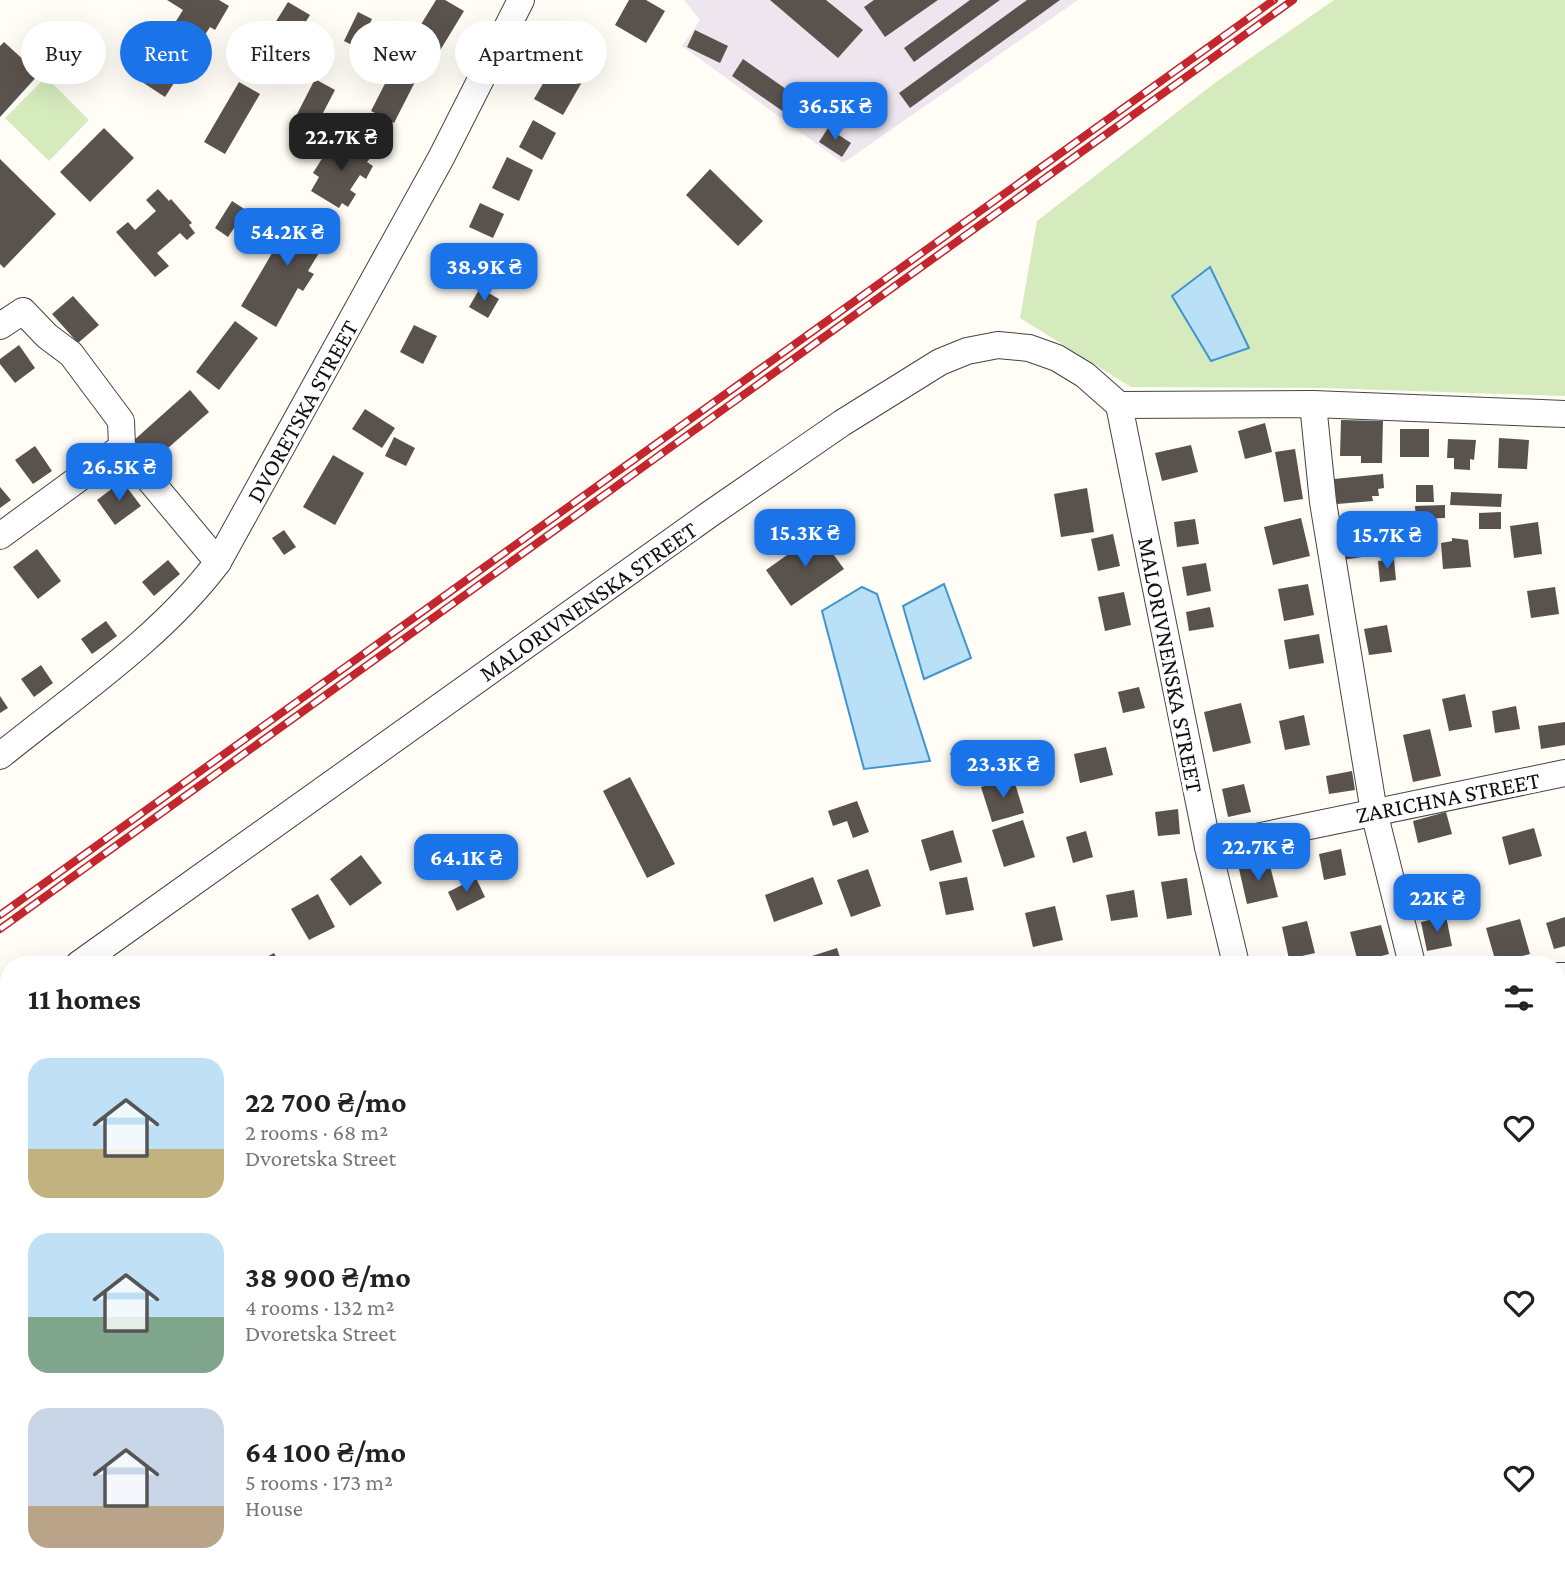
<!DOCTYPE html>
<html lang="en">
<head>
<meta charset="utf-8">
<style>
	:root { --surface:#fff; --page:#f2f2f2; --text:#222; --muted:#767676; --accent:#1a73e8 }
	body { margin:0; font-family:"Crimson Pro",serif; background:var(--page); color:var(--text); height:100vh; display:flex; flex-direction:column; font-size:26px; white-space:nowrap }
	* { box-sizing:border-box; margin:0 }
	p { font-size:23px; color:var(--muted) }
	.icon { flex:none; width:38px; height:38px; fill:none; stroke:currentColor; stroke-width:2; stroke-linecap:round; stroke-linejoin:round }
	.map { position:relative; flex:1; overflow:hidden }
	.panel { position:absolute; left:0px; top:956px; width:1566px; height:625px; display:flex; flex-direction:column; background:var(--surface); border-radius:28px 28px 0 0; box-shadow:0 7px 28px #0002 }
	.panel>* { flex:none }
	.banner { position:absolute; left:21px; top:21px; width:700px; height:63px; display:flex; gap:14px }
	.price { position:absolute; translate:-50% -60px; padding:0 16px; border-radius:14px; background:var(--accent); color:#fff; font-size:23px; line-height:46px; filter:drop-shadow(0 2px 4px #0008) }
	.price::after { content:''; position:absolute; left:50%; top:42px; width:21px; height:16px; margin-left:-10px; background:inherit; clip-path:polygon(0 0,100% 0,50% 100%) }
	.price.on { background:#222; color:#fff }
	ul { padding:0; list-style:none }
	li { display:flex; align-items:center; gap:21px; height:175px; padding:0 28px }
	li span { display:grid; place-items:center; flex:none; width:196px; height:140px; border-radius:21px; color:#555 }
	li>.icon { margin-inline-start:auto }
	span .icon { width:84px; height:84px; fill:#fffc; stroke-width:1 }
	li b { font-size:30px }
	h2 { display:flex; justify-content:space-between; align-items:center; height:84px; padding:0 28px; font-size:30px }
	.tag { padding:0 24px; border-radius:32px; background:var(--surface); box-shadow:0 7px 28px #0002; font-size:24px; line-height:63px }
	.tag.on { background:var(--accent); color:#fff }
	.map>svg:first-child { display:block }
	.industrial { fill:#eee6ef }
	.green { fill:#d5ebbd }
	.water { fill:#b9e0f7; stroke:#3f96cf; stroke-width:2 }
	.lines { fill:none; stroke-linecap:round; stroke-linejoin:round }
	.stream { stroke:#3f96cf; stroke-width:5 }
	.building { fill:#5a524d }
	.minor-casing { stroke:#444; stroke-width:28 }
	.minor { stroke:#fff; stroke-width:26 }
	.rail-casing { stroke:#c4262e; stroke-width:8 }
	.rail { stroke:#fff; stroke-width:5; stroke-dasharray:16; stroke-linecap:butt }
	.labels { text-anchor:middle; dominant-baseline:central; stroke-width:7; stroke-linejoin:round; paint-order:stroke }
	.street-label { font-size:24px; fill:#111; stroke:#fff }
</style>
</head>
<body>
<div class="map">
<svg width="1565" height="1580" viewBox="0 0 1565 1580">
	<rect width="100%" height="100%" fill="#fffdf5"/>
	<polygon class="industrial" points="684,0 1078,0 843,163 682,46 700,20"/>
	<g class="green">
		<polygon points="1334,0 1565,0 1565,396 1323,388 1131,387 1020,318 1037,221 1216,82"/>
		<polygon points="46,77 89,120 49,161 5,118"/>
	</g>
	<g class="water">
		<polygon points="1210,267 1249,348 1211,361 1172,296"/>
		<polygon points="944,584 971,658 924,679 903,606"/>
		<polygon points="862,587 877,594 930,761 864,769 822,611"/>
	</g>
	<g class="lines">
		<g class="stream">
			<polyline points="198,1572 202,1580"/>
			<polyline points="657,1572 658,1580"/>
		</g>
	</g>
	<g class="building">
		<polygon points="167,0 219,0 229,6 215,30 210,27 165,97 139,80 183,10"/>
		<polygon points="436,0 445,0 464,11 433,62 407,47"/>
		<polygon points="629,0 646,0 665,11 646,43 615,25"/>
		<polygon points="770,0 826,0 863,30 838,58"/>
		<polygon points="874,0 938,0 885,37 864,7"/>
		<polygon points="970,0 1000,0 914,62 904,48"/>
		<polygon points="1027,0 1060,0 910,108 899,93"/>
		<polygon points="288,2 310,15 281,62 259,49"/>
		<polygon points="358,12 372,19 358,48 344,41"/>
		<polygon points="695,30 728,46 720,63 687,47"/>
		<polygon points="4,42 39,74 0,117 0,46"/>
		<polygon points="743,59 806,103 794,119 732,76"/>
		<polygon points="394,66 417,78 394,123 371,111"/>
		<polygon points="553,66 582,82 563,115 534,99"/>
		<polygon points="315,79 335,90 313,132 293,122"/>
		<polygon points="239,82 260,94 225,154 204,142"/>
		<polygon points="533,120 556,133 542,160 519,147"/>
		<polygon points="104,128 134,158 90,202 60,172"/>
		<polygon points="828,128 851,143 842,157 819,142"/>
		<polygon points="343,138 372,156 367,162 373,166 366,179 360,175 350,190 356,194 348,207 342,203 339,208 311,191 319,177 313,173 328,149 334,153"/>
		<polygon points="507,157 533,170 519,201 492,188"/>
		<polygon points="0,159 56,214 4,268 0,264"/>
		<polygon points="710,169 763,221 738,246 686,195"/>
		<polygon points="158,189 169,201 171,199 192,223 189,225 195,233 187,240 180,233 157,253 169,266 155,277 116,232 128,222 135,230 156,211 146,200"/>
		<polygon points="232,201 246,210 228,237 215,228"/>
		<polygon points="480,203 504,214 493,238 469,227"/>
		<polygon points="298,209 333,230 308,271 314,274 303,291 298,288 276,327 241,306"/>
		<polygon points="452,253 475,264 466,282 444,270"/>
		<polygon points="480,288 499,299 488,318 469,307"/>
		<polygon points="73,296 99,325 78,343 52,314"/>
		<polygon points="235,321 258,338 219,390 196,372"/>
		<polygon points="414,325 437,336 423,364 400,352"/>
		<polygon points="19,345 35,368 15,383 0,364 0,359"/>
		<polygon points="190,390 209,412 151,463 132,442"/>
		<polygon points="365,409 395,428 382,448 352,429"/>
		<polygon points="1341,420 1383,421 1382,463 1361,463 1361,456 1340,456"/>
		<polygon points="1265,423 1272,452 1245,459 1238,431"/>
		<rect x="1400" y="429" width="29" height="28"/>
		<polygon points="394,437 415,448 406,466 385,456"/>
		<polygon points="1499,438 1529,440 1527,469 1498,468"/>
		<polygon points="1448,439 1476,440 1474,460 1470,459 1470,470 1454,469 1454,458 1447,458"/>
		<polygon points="1191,445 1198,472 1162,481 1155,453"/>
		<polygon points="35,446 52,471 33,484 15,460"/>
		<polygon points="1295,449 1303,499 1284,502 1275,452"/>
		<polygon points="333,455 364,473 335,525 303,507"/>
		<polygon points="1383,474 1384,488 1378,489 1379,496 1372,496 1373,501 1337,504 1334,479"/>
		<polygon points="122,481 141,506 115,525 97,500"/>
		<polygon points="1416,485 1433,485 1434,502 1416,502"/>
		<polygon points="0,487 11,500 0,508"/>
		<polygon points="1087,488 1094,532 1061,537 1054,494"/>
		<polygon points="1451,492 1502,494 1501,507 1450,505"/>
		<polygon points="1445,505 1445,518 1416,519 1415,506"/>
		<polygon points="1501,512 1501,529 1479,529 1479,513"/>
		<polygon points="1359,514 1360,518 1366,518 1370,549 1361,550 1362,557 1342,560 1335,521 1344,520 1343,516"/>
		<polygon points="1301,518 1310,556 1273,565 1264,527"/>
		<polygon points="1409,518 1410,532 1396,533 1397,543 1391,544 1391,548 1377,550 1376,545 1371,545 1369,521"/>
		<polygon points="1195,519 1199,544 1177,547 1174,522"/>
		<polygon points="1538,522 1542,554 1514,558 1510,526"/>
		<polygon points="284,530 296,547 284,555 272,538"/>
		<polygon points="818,533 844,569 791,606 766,570"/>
		<polygon points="1113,534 1120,566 1098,571 1091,539"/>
		<polygon points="1452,538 1468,540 1471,567 1443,569 1441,543 1452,541"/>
		<polygon points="37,549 61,581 38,599 13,567"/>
		<polygon points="1394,559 1396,580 1380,582 1378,561"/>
		<polygon points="168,560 180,574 154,596 142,582"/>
		<polygon points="1206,563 1211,591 1187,596 1182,567"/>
		<polygon points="1308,584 1314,615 1284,621 1278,589"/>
		<polygon points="1555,587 1559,614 1531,618 1527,591"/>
		<polygon points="1124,592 1131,625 1105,631 1098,597"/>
		<polygon points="1210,607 1214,627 1189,631 1186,612"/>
		<polygon points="106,621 117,636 92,654 81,639"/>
		<polygon points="1387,625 1392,652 1369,655 1364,629"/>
		<polygon points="1319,634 1324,663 1289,669 1284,640"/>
		<polygon points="41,665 53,683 34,697 21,679"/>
		<polygon points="1139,687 1145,708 1123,713 1118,692"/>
		<polygon points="1465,694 1472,727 1449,731 1442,699"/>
		<polygon points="0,696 8,708 0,713"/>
		<polygon points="1241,703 1251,743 1213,752 1204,712"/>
		<polygon points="1516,706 1520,729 1495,733 1492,711"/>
		<polygon points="1304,715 1310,745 1285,750 1279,721"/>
		<polygon points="1565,722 1565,745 1541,749 1538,726"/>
		<polygon points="1430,729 1441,776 1413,782 1403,735"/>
		<polygon points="984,741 993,765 959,777 950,753"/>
		<polygon points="1106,747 1113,775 1080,783 1074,754"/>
		<polygon points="1352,771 1355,790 1329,794 1326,776"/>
		<polygon points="630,777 675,864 647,878 603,791"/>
		<polygon points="1013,777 1024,813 992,822 981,787"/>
		<polygon points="1244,784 1251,812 1228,817 1222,789"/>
		<polygon points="857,801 869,832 853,838 847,821 833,826 828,811"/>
		<polygon points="1178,809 1180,834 1158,836 1155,812"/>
		<polygon points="1446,812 1452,834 1418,843 1413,821"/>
		<polygon points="1023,820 1035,857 1004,867 992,830"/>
		<polygon points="1534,828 1542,856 1509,865 1502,837"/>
		<polygon points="953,830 962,862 930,871 921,840"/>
		<polygon points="1086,831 1093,857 1073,863 1066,837"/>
		<polygon points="1341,849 1346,875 1324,880 1319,854"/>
		<polygon points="361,855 382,883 350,906 330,879"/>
		<polygon points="1269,862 1278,897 1247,904 1239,869"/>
		<polygon points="868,869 881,906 851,917 837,880"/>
		<polygon points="813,877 823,904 774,922 765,895"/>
		<polygon points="967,877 974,910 946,915 939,882"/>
		<polygon points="476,878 485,897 457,911 448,892"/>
		<polygon points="1187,878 1192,915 1167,919 1161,882"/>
		<polygon points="1134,890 1138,917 1111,921 1106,895"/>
		<polygon points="318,894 335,927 309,940 291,909"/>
		<polygon points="1055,906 1063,940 1033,947 1025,913"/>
		<polygon points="1446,916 1452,946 1427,951 1421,922"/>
		<polygon points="1565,917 1565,946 1554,949 1546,923"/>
		<polygon points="1520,919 1530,954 1496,963 1486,928"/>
		<polygon points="1307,921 1315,953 1289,959 1282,927"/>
		<polygon points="1381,925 1389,954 1358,962 1350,932"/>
		<polygon points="837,948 842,964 815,964 812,956"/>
		<polygon points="274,953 280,964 254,964"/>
		<polygon points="1565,1055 1565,1090 1558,1092 1558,1056"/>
		<polygon points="1565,1155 1565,1189 1558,1192 1558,1157"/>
		<polygon points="1561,1274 1565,1285 1565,1307 1558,1310 1558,1275"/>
		<polygon points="9,1379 9,1401 0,1385"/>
		<polygon points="1565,1432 1565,1465 1558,1468 1558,1435"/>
		<polygon points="6,1459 9,1464 9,1492 0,1497 0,1462"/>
		<polygon points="80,1572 116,1572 99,1580 84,1580"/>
		<polygon points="808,1572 848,1572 849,1575 827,1580 810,1580"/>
		<polygon points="875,1572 912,1572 914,1580 877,1580"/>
		<polygon points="1428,1572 1447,1572 1430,1578"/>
		<polygon points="1564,1572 1565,1580 1548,1580"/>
	</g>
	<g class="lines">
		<g class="minor-casing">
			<g id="minor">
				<polyline points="0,326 23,311 47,336 71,354 121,421 122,447 218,562"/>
				<polyline points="1313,404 1323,502 1374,812 1412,964"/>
				<polyline points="0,536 122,447"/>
				<path d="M0 756C74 696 161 638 218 562L441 158 521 0"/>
				<polyline points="1208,847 1565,773"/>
				<polyline points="79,964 710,514 842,423 940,362 967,351 998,345 1029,348 1057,358 1085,375 1119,405"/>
				<polyline points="1236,964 1208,847 1119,405 1313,404 1565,414"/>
				<polyline points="1558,976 1565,976"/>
				<polyline points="0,1021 9,1015"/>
				<polyline points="1558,1145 1565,1142"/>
				<polyline points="0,1188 9,1209"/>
				<polyline points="1558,1400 1565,1397"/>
				<polyline points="0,1437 9,1433"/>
				<polyline points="155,1572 159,1580"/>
				<polyline points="753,1572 757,1580"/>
				<polyline points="936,1572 937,1580"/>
				<polyline points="1401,1572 1403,1580"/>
				<polyline points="1499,1572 1502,1580"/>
			</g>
		</g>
		<use href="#minor" class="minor"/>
		<g class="rail-casing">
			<g id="rail">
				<polyline points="0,915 1274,0"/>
				<polyline points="0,929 1293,0"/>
			</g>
		</g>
		<use href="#rail" class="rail"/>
	</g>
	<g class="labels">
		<g class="street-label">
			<text transform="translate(302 411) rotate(-61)">DVORETSKA STREET</text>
			<text transform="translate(588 601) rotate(-35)">MALORIVNENSKA STREET</text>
			<text transform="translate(1171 665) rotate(79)">MALORIVNENSKA STREET</text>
			<text transform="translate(1448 797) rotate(-11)">ZARICHNA STREET</text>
		</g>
	</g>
</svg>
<b class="price" style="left:835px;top:142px">36.5K ₴</b>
<b class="price on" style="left:341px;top:173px">22.7K ₴</b>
<b class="price" style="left:287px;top:268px">54.2K ₴</b>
<b class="price" style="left:484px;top:303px">38.9K ₴</b>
<b class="price" style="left:119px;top:503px">26.5K ₴</b>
<b class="price" style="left:805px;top:569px">15.3K ₴</b>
<b class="price" style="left:1387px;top:571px">15.7K ₴</b>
<b class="price" style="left:1003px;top:800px">23.3K ₴</b>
<b class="price" style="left:1258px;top:883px">22.7K ₴</b>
<b class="price" style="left:466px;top:894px">64.1K ₴</b>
<b class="price" style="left:1437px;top:934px">22K ₴</b>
<div class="banner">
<a class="tag">Buy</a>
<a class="tag on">Rent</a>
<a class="tag">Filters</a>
<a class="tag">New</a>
<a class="tag">Apartment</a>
</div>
<section class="panel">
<h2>11 homes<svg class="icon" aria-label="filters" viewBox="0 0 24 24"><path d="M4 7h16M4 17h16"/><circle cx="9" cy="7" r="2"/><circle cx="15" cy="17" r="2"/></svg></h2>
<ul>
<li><span style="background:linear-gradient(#bfe0f5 65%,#c2b280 0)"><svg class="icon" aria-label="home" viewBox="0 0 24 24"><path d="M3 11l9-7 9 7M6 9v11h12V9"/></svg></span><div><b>22 700 ₴/mo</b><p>2 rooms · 68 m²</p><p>Dvoretska Street</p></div><svg class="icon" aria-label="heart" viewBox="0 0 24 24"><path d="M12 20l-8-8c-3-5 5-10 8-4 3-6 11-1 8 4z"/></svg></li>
<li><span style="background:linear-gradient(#bfe0f5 60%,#7fa58c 0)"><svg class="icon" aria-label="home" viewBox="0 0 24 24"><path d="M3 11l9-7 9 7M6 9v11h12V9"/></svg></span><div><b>38 900 ₴/mo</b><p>4 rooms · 132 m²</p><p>Dvoretska Street</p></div><svg class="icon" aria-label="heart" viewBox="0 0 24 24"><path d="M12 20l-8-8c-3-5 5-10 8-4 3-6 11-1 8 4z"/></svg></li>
<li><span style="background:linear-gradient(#c9d6e8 70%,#b9a48a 0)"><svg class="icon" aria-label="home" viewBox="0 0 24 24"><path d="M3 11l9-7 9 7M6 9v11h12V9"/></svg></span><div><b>64 100 ₴/mo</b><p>5 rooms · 173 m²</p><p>House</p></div><svg class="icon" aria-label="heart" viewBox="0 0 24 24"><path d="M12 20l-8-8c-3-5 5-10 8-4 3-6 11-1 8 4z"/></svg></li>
</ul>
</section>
</div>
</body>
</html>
